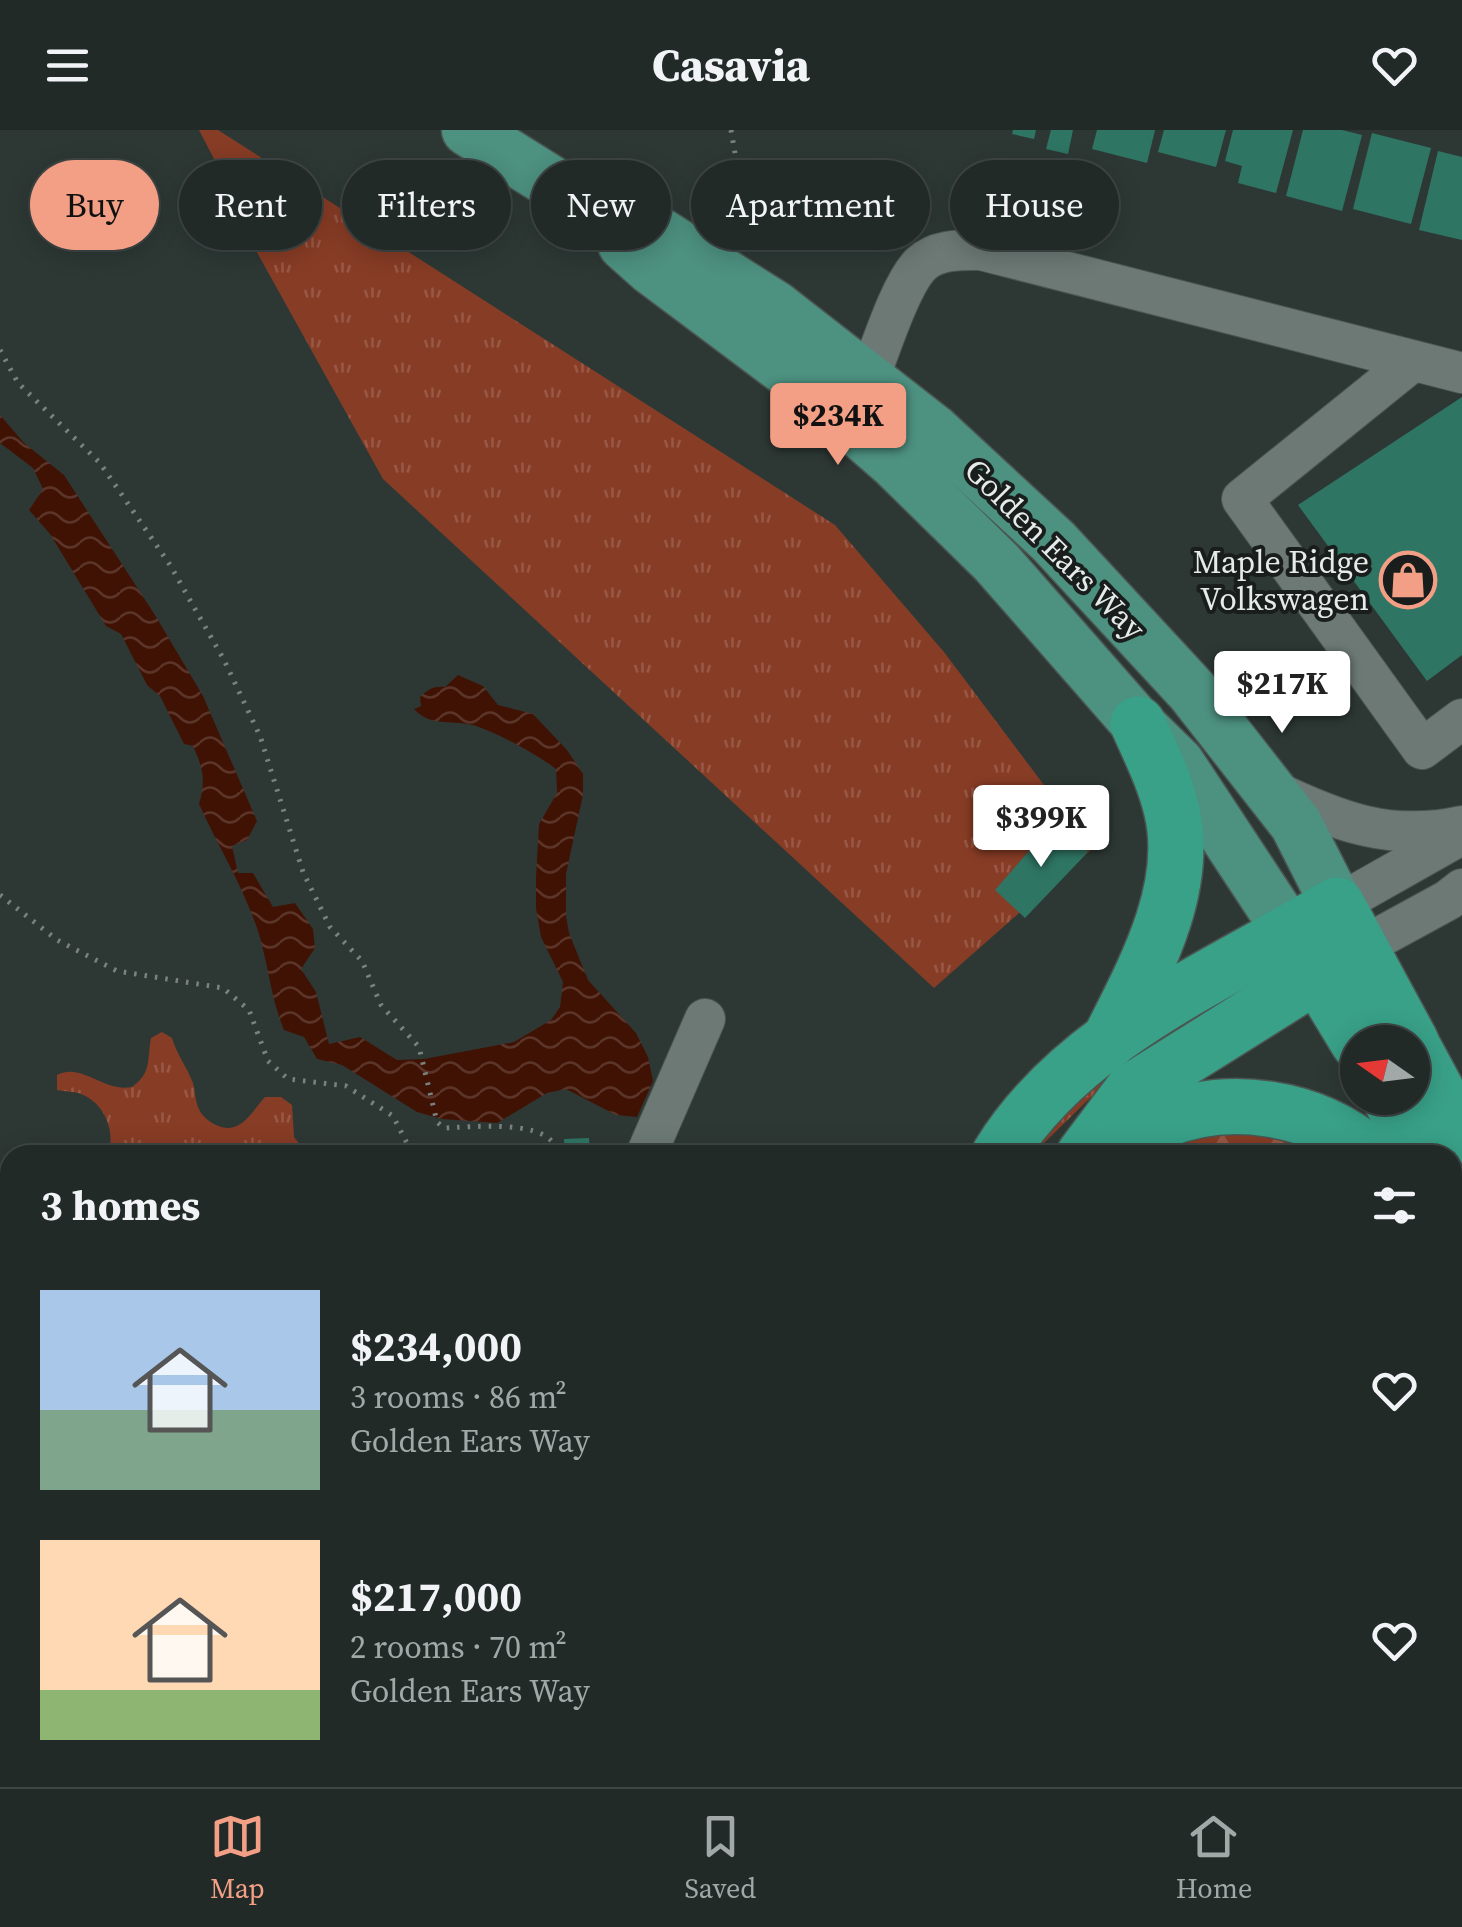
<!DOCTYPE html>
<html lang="en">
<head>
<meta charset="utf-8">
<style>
	:root { --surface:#222a28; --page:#2e3634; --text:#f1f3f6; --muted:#a2a7a8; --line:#3f4645; --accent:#f39f85 }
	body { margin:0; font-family:"Source Serif 4",serif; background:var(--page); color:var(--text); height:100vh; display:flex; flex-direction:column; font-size:38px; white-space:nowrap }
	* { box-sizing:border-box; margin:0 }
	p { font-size:32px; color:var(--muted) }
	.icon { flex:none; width:55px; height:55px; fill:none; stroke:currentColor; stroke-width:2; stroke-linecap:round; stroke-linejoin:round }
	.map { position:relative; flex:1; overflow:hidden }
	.sheet { position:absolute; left:0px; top:1015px; width:1462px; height:642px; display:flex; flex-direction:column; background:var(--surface); border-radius:30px 30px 0 0; box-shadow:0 5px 25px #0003,0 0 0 2px var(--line) }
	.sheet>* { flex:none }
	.top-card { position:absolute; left:30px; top:30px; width:1402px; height:90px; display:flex; gap:20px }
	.needle { width:65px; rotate:284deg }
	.tools { position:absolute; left:1340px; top:895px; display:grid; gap:20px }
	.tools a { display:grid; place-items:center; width:90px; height:90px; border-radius:50%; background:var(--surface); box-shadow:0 5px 25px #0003,0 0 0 2px var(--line); font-size:50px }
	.price { position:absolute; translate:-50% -85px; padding:0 22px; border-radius:10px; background:#fff; color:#222; font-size:32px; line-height:65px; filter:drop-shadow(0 2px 5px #0008) }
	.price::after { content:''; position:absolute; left:50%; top:60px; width:30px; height:22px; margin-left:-15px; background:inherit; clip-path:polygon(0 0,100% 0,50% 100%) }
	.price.selected { background:var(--accent); color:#111 }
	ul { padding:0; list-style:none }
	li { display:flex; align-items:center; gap:30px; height:250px; padding:0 40px }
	li span { display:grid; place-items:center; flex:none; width:280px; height:200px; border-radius:0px; color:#555 }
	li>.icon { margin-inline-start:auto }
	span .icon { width:120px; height:120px; fill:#fffc; stroke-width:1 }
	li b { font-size:42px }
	h2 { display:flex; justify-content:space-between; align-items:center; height:120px; padding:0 40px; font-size:42px }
	.chip { padding:0 35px; border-radius:45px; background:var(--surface); box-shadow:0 5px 25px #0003,0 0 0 2px var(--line); font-size:35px; line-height:90px }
	.chip.selected { background:var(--accent); color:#111 }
	header { display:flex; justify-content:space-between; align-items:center; height:130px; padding:0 40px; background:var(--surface); font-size:45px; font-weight:800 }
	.tab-bar { display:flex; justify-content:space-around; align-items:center; height:140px; border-top:2px solid var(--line); background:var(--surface); font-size:28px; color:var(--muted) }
	.tab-bar a { display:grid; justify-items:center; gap:5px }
	.tab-bar .selected { color:var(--accent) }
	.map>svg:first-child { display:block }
	.grass { fill:url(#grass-tufts) }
	.forest { fill:url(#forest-firs) }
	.water { fill:url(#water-waves) }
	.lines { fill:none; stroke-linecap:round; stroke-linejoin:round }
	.stream { stroke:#401204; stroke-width:9 }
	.building { fill:#2f7564 }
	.minor-casing { stroke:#4b5551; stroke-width:42 }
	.major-casing { stroke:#4b5551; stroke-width:55 }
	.highway-casing { stroke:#4b5551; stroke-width:58 }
	.path { stroke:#798280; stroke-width:5; stroke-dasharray:2.5 8; stroke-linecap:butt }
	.minor { stroke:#6c7975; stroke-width:40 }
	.major { stroke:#4d9180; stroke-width:52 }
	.highway { stroke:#39a188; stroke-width:55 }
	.labels { text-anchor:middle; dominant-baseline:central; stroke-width:8; stroke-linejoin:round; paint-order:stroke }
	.street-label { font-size:32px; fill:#e4ebe9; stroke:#191e1d }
	.poi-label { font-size:32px; fill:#e4ebe9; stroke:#191e1d; text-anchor:end }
</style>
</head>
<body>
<header><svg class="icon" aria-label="menu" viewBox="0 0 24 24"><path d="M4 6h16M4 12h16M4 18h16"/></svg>Casavia<svg class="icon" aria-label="heart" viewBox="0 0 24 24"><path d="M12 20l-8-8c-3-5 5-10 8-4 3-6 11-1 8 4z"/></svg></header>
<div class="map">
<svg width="1462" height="1657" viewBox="0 0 1462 1657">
	<defs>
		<pattern id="grass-tufts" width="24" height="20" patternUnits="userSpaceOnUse" patternTransform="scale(2.5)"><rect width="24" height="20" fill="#873c25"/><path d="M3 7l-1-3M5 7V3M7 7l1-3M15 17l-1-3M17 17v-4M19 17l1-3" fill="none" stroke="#985845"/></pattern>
		<pattern id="forest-firs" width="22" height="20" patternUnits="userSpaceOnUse" patternTransform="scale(2.5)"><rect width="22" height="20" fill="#873c25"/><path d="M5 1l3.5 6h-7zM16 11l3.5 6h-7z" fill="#985845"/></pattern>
		<pattern id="water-waves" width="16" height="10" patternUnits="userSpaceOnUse" patternTransform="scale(2.5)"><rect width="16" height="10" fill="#401204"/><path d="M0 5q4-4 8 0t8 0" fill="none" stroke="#5b3529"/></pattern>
	</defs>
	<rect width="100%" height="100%" fill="#2d3835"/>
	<g class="grass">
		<polygon points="199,0 218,0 835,395 944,522 1092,719 934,858 383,349 249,108 223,46"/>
		<polygon points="1261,847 1090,968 1041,1016 1035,1025 1026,1025 1111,937"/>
		<path d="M162 902 172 908C177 925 187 937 193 953 195 960 195 969 198 977 201 985 207 990 214 994 240 1008 251 982 265 967H281L292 975 294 1007 308 1025H187L156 1013 131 1025H108C116 1002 105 973 81 964 74 961 65 962 57 960V945C82 932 104 963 132 957 152 943 147 929 151 908Z"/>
		<polygon points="0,1278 10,1279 10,1493 0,1499"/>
		<polygon points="10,1629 10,1648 229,1648 241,1657 0,1657 0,1631"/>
		<path d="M449 1648H673L663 1657H362C393 1643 421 1657 449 1648Z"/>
		<polygon points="1107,1648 1281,1648 1289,1657 1108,1657"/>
	</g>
	<g class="forest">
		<polygon points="1263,1000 1331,1025 1147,1025 1199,1002"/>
		<polygon points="1452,1210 1462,1225 1462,1497 1452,1503"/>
	</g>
	<path class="water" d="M0 285 24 313 64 345 155 485 203 566 257 691 247 710 232 716 238 743H253L273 777 295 773 313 799 315 818 301 839 316 862 329 914 360 907 397 930 424 929 514 912 551 890 560 877 563 852 541 807 536 778V747L539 694 557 663 556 639C535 623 501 605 476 596 454 589 431 598 414 579L421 576 420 567C428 559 434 556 445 557L458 545 483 556 498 575 533 584 567 620 583 644V665L566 744V786L569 803 588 850 636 903 648 927 653 951 637 987 616 985 566 959 547 963 497 993 442 989 417 982 342 935 317 929 304 907 284 900C270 867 268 829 256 795 241 753 217 714 199 674 206 650 203 638 193 616L184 614 160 566 147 555 121 504 106 496 50 404 29 380 43 359 33 338 0 313Z"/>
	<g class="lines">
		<polyline class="stream" points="1452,1424 1462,1424"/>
	</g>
	<g class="building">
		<polygon points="1013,0 1036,0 1034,9 1012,4"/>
		<polygon points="1051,0 1073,0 1068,24 1046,19"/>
		<polygon points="1097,0 1155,0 1147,33 1092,19"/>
		<polygon points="1164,0 1226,0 1216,37 1158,22"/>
		<polygon points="1233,0 1293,0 1276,63 1238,53 1242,36 1225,31"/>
		<polygon points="1303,0 1342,0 1362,5 1342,81 1286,66"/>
		<polygon points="1372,3 1431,18 1411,94 1353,79"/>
		<polygon points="1438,21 1462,27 1462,110 1419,100"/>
		<polygon points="1462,267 1462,525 1427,551 1298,375"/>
		<polygon points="1053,693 1088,722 1025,788 995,760"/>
		<polygon points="589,1008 590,1025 565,1025 564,1009"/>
	</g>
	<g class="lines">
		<g class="minor-casing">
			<g id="minor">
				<polyline points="1413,231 1242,369 1422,619 1462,589"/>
				<path d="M869 248C880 220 901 153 921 134 937 119 961 120 981 120L1462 243"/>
				<path d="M1272 660C1337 691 1389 712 1462 696"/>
				<polyline points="1337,775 1459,706"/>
				<polyline points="1360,818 1448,770 1462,759"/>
				<polyline points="646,1025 705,889"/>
				<polyline points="964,1648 964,1657"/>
			</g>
		</g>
		<g class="major-casing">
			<g id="major">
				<polyline points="468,0 564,60 660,104 775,177 934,301 1054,412 1192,561 1296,694 1337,775"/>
				<polyline points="624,114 652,139 795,246 895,333 996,432 1138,594 1178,633 1290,803"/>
			</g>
		</g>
		<g class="highway-casing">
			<g id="highway">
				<polyline points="1298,813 1358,912"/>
				<path d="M1109 911C1143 843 1190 760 1172 682 1165 651 1151 623 1138 594"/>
				<polyline points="1412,915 1462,1008"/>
				<polyline points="1390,968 1419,1025"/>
				<path d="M999 1025C1071 906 1221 844 1337 775L1411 912"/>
				<polyline points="1084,1025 1132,961 1360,818"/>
				<path d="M1097 1025C1117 1014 1137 1001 1159 992 1229 963 1314 976 1371 1025"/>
				<polyline points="1452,1094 1462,1114"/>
				<polyline points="1452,1524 1462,1522"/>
				<polyline points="1452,1592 1462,1582"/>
				<polyline points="1089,1648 1091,1657"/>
				<polyline points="1329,1648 1340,1657"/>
				<polyline points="1390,1657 1399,1648"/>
			</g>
		</g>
		<g class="path">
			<polyline points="731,0 736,29"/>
			<path d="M0 220 18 253 100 333 170 435 224 530 260 606 303 742 330 797 362 831 381 875 419 917 437 992 444 998C470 997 537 990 553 1013L554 1025"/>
			<polyline points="0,765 57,810 117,841 223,858 249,880 268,931 288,949 346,956 393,986 413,1025"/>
			<polyline points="0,1043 10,1046"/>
			<polyline points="0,1503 10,1498"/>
			<polyline points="0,1626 10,1623"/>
			<polyline points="238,1648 252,1657"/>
			<polyline points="349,1657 372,1648"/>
			<polyline points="670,1657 681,1648"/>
		</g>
		<use href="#minor" class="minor"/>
		<use href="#major" class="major"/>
		<use href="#highway" class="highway"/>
	</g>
	<defs>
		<g id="shop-ring" transform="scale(2.875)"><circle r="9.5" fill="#191e1d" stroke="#f39f85" stroke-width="1.5"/><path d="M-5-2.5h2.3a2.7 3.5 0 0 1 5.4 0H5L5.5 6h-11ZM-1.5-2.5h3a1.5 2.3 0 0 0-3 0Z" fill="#f39f85"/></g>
	</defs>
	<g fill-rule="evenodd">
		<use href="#shop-ring" x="1408" y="450"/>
	</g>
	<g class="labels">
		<g class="street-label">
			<text transform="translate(1055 419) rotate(45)">Golden Ears Way</text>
		</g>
		<g class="poi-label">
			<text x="1369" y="432">Maple Ridge<tspan x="1369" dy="37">Volkswagen</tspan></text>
		</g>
	</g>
</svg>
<div class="tools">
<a><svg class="needle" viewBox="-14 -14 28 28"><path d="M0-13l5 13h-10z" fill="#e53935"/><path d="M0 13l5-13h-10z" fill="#a2a7a8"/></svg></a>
</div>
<b class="price selected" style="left:838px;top:338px">$234K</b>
<b class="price" style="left:1282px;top:606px">$217K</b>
<b class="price" style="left:1041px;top:740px">$399K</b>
<div class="top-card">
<a class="chip selected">Buy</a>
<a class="chip">Rent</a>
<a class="chip">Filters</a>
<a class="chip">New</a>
<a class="chip">Apartment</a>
<a class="chip">House</a>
</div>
<section class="sheet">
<h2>3 homes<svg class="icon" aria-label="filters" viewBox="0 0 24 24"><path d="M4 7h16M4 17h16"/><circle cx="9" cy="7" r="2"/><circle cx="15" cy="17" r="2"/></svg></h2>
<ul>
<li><span style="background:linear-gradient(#a9c7e8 60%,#7fa58c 0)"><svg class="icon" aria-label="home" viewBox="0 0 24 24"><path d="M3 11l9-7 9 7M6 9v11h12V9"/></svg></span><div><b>$234,000</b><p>3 rooms · 86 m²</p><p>Golden Ears Way</p></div><svg class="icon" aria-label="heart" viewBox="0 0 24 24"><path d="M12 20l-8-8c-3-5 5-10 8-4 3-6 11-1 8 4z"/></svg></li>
<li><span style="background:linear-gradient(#ffd9b3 75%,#8fb573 0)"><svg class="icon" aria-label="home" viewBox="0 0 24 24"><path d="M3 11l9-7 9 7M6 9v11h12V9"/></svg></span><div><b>$217,000</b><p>2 rooms · 70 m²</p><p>Golden Ears Way</p></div><svg class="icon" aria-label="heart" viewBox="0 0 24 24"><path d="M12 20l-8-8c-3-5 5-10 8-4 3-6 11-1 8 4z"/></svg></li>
</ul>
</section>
</div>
<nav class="tab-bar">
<a class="selected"><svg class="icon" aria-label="map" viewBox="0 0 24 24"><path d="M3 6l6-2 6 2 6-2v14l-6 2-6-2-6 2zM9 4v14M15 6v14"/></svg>Map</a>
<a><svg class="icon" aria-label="saved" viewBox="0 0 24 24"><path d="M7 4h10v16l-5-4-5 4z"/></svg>Saved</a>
<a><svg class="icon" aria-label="home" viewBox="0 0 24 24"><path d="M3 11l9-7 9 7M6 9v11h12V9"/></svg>Home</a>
</nav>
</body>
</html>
